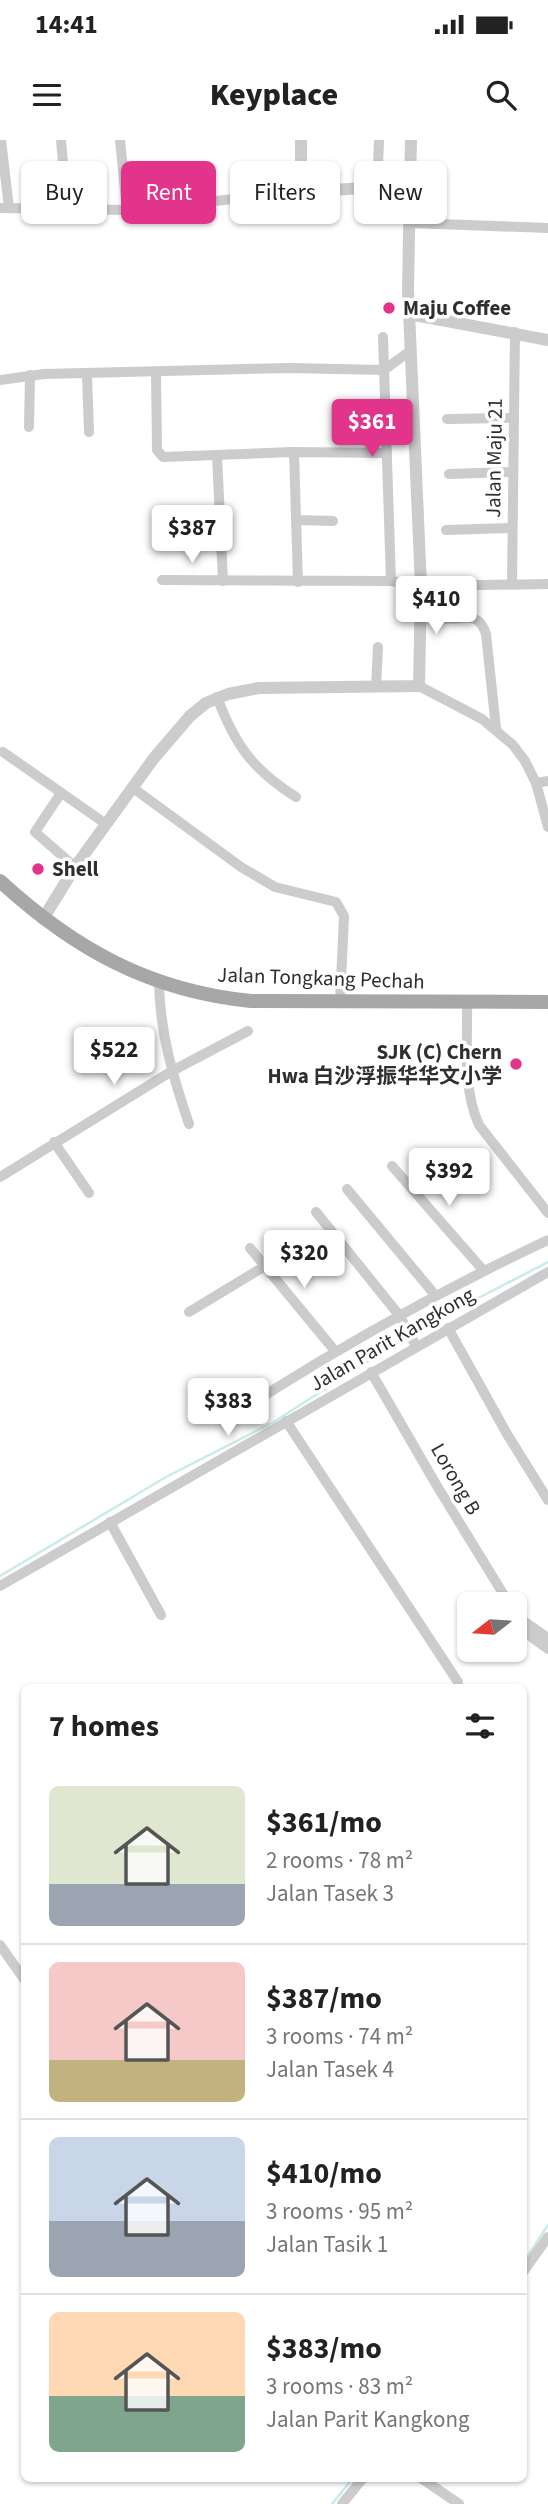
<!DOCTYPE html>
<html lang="en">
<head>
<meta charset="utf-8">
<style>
	:root { --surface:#fff; --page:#f2f2f2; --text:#222; --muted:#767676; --line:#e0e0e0; --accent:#e2348a }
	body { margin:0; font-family:"Source Sans 3","Noto Sans SC",sans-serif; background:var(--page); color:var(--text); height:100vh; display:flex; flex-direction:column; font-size:26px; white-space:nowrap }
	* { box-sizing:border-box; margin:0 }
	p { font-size:23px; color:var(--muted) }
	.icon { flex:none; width:38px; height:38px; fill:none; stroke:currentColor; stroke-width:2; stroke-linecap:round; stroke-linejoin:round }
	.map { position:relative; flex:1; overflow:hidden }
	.side { position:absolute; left:21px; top:1544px; width:506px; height:798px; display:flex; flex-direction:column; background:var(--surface); border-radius:10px; box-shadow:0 2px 5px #0004 }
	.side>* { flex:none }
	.hud { position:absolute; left:21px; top:21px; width:508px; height:63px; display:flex; gap:14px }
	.needle { width:46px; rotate:253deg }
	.controls { position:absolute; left:457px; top:1452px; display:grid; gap:14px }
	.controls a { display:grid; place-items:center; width:70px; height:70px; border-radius:10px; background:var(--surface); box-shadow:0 2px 5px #0004; font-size:35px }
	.price { position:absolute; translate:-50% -60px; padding:0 16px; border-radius:7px; background:#fff; color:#222; font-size:23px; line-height:46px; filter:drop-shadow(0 2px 4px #0008) }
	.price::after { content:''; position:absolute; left:50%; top:42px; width:21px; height:16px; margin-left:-10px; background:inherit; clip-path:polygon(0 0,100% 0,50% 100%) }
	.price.active { background:var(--accent); color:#fff }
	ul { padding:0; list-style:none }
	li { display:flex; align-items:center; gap:21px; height:175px; padding:0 28px }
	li+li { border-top:2px solid var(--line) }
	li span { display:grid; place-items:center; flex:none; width:196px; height:140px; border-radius:10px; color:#555 }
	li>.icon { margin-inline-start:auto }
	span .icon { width:84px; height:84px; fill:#fffc; stroke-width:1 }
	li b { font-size:30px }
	h2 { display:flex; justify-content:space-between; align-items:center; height:84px; padding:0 28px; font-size:30px }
	.tag { padding:0 24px; border-radius:10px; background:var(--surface); box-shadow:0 2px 5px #0004; font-size:24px; line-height:63px }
	.tag.active { background:var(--accent); color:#fff }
	.status { display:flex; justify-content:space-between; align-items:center; height:49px; padding:0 35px; background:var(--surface); direction:ltr }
	.status svg { height:19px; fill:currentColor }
	header { display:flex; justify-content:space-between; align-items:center; height:91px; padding:0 28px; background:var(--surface); font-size:32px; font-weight:800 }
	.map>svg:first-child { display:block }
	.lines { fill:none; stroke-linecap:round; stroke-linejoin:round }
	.stream { stroke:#c9ebea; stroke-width:2.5 }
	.minor { stroke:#ccc; stroke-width:10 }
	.tertiary { stroke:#ccc; stroke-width:12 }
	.primary { stroke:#a7a7a7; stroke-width:14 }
	.poi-dot { fill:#e2348a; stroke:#fff; stroke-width:2.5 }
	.labels { text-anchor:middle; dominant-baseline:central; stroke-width:7; stroke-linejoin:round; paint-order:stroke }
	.poi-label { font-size:21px; font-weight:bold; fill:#2f2f2f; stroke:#fff; text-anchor:start }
	.street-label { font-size:21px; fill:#2f2f2f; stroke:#fff }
</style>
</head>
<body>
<div class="status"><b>14:41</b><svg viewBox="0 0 49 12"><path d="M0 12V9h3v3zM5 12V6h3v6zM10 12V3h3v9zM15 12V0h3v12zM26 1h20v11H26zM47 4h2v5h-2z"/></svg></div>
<header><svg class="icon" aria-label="menu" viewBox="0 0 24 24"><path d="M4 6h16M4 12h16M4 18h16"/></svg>Keyplace<svg class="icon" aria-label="search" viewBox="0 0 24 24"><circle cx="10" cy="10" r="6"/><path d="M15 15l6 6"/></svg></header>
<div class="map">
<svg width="548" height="2364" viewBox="0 0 548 2364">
	<rect width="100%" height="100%" fill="#fff"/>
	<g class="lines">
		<g class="stream">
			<polyline points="411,1193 548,1122"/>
			<polyline points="0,1436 166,1337 272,1283 406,1197"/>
			<polyline points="523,2123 548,2085"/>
			<polyline points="332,2364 353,2338"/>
		</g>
		<g class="minor">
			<polyline points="1,0 9,68"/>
			<polyline points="61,0 67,68"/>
			<polyline points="120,0 127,70"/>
			<polyline points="0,68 127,70 301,52"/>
			<polyline points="376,77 379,0"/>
			<polyline points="410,83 548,88"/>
			<polyline points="383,197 391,441"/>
			<polyline points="156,233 157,310 163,317 292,312 387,313"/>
			<polyline points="87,235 89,292"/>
			<polyline points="0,240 44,234 289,228 384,230 410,211"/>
			<polyline points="447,279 513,278"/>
			<polyline points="29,287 30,235"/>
			<polyline points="294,312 298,442"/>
			<polyline points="217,316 223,441"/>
			<polyline points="449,334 513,332"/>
			<polyline points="297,380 333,381"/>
			<polyline points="446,390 512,388"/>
			<polyline points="162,440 391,441 421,446 548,444"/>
			<polyline points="512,444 515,192"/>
			<path d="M421 455C425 462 430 474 438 477 458 484 477 466 486 494L496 588"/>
			<polyline points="419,546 482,579 513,605 525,621 536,643 548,687"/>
			<polyline points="376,547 378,507"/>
			<path d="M217 557C235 605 253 630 296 657"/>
			<polyline points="3,612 106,684"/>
			<polyline points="536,643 548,641"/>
			<polyline points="133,648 241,727 275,747 336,762 344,776 340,862"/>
			<polyline points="61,653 35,692 75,727"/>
			<path d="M159 843C160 893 173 937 189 984"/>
			<path d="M467 862C468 902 462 948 479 985L548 1073"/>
			<polyline points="54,1002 89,1053"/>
			<polyline points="392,1026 483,1130"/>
			<polyline points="0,1037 172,931 248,891"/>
			<polyline points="347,1049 435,1155"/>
			<polyline points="316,1072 399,1175 416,1206"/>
			<polyline points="250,1108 335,1211"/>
			<polyline points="189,1172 265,1126"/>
			<polyline points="448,1188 507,1294 548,1360"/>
			<polyline points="371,1232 437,1346 510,1465"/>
			<path d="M265 1255C357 1197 450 1146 548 1100"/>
			<polyline points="286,1281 458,1542"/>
			<polyline points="110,1382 161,1475"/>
			<polyline points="0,1446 548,1132"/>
			<polyline points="514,1472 523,1491 548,1509"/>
			<polyline points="518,1477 548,1498"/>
			<polyline points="0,1805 24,1839"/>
			<polyline points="523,2132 548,2097"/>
			<polyline points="421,2338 459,2364"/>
			<polyline points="342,2364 363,2338"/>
		</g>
		<g class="tertiary">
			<polyline points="410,45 411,0"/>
			<polyline points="409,174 548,200"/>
			<polyline points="43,779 75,727 154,618 190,576 206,563 228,554 259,548 419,546 421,446 408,149 410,45 301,52 301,0"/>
		</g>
		<path class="primary" d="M0 741C74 809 150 851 251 861L548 862"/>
	</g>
	<g class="poi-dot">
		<circle cx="389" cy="168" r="7"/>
		<circle cx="38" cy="729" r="7"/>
		<circle cx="516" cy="924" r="7"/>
	</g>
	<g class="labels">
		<g class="poi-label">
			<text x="403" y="168">Maju Coffee</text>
			<text x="52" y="729">Shell</text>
			<text x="502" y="912" text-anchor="end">SJK (C) Chern<tspan x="502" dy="24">Hwa 白沙浮振华华文小学</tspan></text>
		</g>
		<g class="street-label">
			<text transform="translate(494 318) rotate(-89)">Jalan Maju 21</text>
			<text transform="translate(321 838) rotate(2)">Jalan Tongkang Pechah</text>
			<text transform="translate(392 1199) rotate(-30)">Jalan Parit Kangkong</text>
			<text transform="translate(456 1339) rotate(60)">Lorong B</text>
		</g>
	</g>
</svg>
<div class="controls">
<a><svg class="needle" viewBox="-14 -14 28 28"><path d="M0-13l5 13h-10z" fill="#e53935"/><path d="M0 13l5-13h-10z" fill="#767676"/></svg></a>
</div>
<b class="price active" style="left:372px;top:319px">$361</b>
<b class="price" style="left:192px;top:425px">$387</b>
<b class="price" style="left:436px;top:496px">$410</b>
<b class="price" style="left:114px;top:947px">$522</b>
<b class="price" style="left:449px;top:1068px">$392</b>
<b class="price" style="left:304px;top:1150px">$320</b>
<b class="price" style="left:228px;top:1298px">$383</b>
<div class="hud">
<a class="tag">Buy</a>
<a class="tag active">Rent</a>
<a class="tag">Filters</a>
<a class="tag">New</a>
</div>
<section class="side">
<h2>7 homes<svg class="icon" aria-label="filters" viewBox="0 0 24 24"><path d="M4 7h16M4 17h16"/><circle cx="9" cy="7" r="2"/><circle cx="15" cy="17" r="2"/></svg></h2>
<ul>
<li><span style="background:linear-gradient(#dfe7d0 70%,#9aa5b1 0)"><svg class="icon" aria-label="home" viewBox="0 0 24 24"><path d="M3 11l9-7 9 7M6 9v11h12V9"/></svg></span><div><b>$361/mo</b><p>2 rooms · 78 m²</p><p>Jalan Tasek 3</p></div></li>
<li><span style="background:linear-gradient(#f6c9c9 70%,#c2b280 0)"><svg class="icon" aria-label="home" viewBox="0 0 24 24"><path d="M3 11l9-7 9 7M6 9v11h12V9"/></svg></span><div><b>$387/mo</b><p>3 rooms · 74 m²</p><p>Jalan Tasek 4</p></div></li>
<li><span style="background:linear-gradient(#c9d6e8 60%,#9aa5b1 0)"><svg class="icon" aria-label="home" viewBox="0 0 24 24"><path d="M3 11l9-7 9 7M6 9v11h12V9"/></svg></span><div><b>$410/mo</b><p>3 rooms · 95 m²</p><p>Jalan Tasik 1</p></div></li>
<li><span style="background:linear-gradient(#ffd9b3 60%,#7fa58c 0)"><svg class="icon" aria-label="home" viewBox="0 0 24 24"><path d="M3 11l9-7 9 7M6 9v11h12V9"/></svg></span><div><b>$383/mo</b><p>3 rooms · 83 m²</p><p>Jalan Parit Kangkong</p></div></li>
</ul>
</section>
</div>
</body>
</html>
